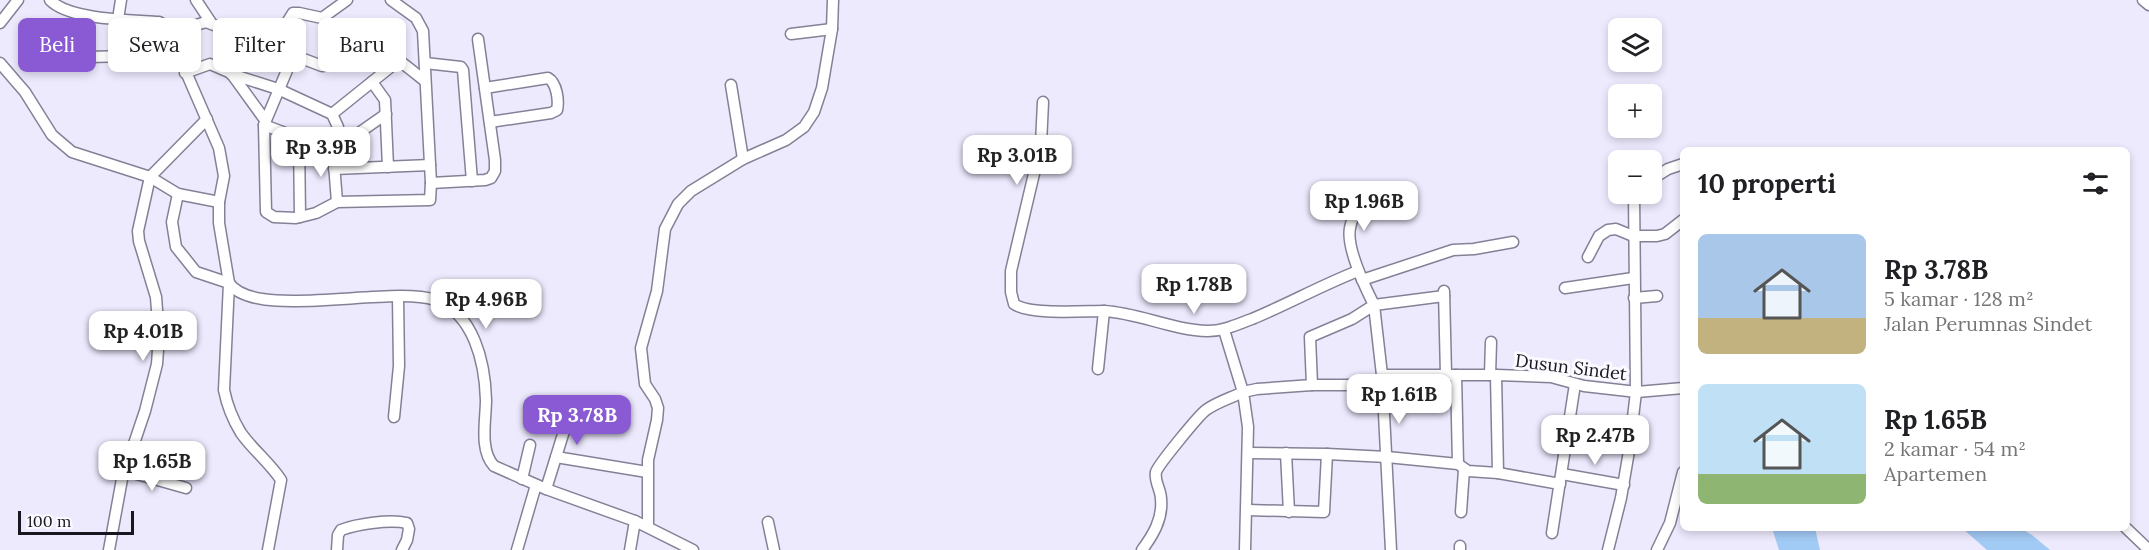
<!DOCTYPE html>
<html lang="id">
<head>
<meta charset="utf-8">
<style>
	:root { --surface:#fff; --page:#f2f2f2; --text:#202124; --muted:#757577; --accent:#895ad3 }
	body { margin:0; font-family:Lora,serif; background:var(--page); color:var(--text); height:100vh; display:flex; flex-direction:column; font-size:22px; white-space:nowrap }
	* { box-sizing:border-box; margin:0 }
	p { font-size:20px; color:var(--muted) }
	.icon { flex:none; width:33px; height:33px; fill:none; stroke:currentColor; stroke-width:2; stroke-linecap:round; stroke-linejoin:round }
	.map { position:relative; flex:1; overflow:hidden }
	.side { position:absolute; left:1680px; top:147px; width:450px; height:384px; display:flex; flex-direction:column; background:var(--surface); border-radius:9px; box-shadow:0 3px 9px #0003 }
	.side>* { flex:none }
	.guide { position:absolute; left:18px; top:18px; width:570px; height:54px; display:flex; gap:12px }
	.buttons { position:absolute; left:1608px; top:18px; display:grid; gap:12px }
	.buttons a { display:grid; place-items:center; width:54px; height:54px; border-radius:9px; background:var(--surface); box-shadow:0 3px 9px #0003; font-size:30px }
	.scale { position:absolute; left:18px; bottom:15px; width:116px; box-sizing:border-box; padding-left:6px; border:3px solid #18161f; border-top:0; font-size:16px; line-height:21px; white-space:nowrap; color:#18161f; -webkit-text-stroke:4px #fafaff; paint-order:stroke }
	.price { position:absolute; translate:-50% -51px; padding:0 14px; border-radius:12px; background:#fff; color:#222; font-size:20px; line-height:39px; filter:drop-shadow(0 2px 3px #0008) }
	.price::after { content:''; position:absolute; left:50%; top:36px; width:18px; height:14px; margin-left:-9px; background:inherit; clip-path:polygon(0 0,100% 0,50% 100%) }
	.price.on { background:var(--accent); color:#fff }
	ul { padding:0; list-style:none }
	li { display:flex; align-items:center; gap:18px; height:150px; padding:0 18px }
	li span { display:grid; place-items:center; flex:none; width:168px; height:120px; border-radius:9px; color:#555 }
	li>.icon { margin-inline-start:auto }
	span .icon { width:72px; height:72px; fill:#fffc; stroke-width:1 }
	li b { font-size:26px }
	h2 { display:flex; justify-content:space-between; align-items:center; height:72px; padding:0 18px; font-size:26px }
	.chip { padding:0 21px; border-radius:9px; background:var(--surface); box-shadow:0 3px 9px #0003; font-size:21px; line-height:54px }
	.chip.on { background:var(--accent); color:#fff }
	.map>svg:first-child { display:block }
	.water { fill:#a1caf4 }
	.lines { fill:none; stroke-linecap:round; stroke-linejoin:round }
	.minor-casing { stroke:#848196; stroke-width:13 }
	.minor { stroke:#fff; stroke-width:10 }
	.labels { text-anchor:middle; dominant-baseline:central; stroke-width:6; stroke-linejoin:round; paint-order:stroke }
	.street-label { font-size:18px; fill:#18161f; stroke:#fafaff }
</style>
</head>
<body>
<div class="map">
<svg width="2149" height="550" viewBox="0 0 2149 550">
	<rect width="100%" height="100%" fill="#edeafe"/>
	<g class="water">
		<polygon points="1772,528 1815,528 1820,550 1779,550"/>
		<polygon points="1962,528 2020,528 2032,535 2050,550 1987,550"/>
	</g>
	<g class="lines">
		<g class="minor-casing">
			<g id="minor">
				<path d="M50 0C69 20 131 20 159 22L166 26 219 148 224 176 219 202V223L229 283C255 321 391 285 435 300 474 313 485 363 486 400 486 420 479 450 494 466L546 489 635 521 693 550"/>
				<polyline points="196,0 212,24"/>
				<polyline points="2143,0 2149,5"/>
				<polyline points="118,19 121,0"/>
				<polyline points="0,23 18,0"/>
				<polyline points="791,34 832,29"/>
				<polyline points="279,50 288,21 293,13 299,13 322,18 347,0"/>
				<polyline points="293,56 264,125 266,212 274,217 296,218 316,213 337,202 430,200 431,183 423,31 416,18 391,0"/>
				<path d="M90 57 126 56 196 25 206 22 322 66 332 65 366 43C380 43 412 71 425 81"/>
				<polyline points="0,63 25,92 52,135 72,152 150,177 178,194 219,202"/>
				<polyline points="425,63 461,67 463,70 472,181"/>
				<polyline points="185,73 210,64 231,73 265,120"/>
				<polyline points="231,74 278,89 332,114 338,127 333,151 337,202"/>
				<polyline points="372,82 385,100 388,167"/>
				<polyline points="731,85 743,159"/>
				<path d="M485 88 548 78C557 83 559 101 557 110L551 113 490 122"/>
				<path d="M1043 102 1041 144 1011 271V292L1014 304C1030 315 1082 311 1104 311"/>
				<polyline points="332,114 398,61"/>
				<polyline points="264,125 333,151"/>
				<polyline points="299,138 300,217"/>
				<polyline points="333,151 386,114"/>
				<polyline points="334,169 430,165"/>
				<polyline points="1652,179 1668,169 1683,164"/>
				<polyline points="431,183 485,180 491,178 495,171 495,160 478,39"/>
				<path d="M178 194 172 222 176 247 196 272 229 283 224 390C227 405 233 420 241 433 253 450 270 463 281 480L268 550"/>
				<polyline points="1588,257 1599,236 1608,230 1616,229 1633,236 1657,236 1665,234 1683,220"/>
				<polyline points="1362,280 1453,250 1474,249 1513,242"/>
				<polyline points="1565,288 1633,278"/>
				<polyline points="1444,291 1446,375"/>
				<polyline points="1634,298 1657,296"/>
				<path d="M1098 369 1104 311C1139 313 1172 330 1208 331 1224 331 1238 324 1252 319 1288 304 1322 285 1358 271"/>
				<polyline points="1382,375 1496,375 1551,377 1584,386 1637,392 1683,388"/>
				<polyline points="1456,375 1458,464"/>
				<polyline points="1490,375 1491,342"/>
				<polyline points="1496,375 1498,473"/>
				<polyline points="1312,385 1383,385"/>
				<polyline points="394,417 399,366 398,297"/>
				<polyline points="1248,453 1327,454 1387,457 1458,464 1468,471 1498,473 1560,484"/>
				<polyline points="1286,453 1289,512"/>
				<polyline points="556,457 572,405"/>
				<polyline points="126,471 186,488"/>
				<polyline points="1562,474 1624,485"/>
				<polyline points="522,479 530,445"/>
				<polyline points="546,489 556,457 647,472"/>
				<polyline points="1247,510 1324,512 1327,454"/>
				<polyline points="1461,512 1464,470"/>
				<polyline points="768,522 774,550"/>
				<polyline points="648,527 648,460 657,420 658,408 655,399 645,384 641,348 657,291 665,229 678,204 691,191 743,159 786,140 804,127 814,112 822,88 832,29 833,0"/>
				<polyline points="2126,528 2149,550"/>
				<polyline points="1552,533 1575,384"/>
				<polyline points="109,550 122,479 145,411 157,364 159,336 156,297 139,241 138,231 150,177 207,119"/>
				<path d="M337 550 338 535 341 530C357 524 390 519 407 523L409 529 407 540 402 550"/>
				<polyline points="517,550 536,485"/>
				<polyline points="630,550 635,521"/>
				<path d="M1142 550C1153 535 1163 519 1161 499 1161 490 1154 481 1156 472 1158 465 1199 415 1206 410 1217 402 1231 398 1243 392L1224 330"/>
				<path d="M1245 550 1248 427 1243 392 1257 389 1312 385 1310 337 1352 319 1374 305C1365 287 1346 248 1350 228 1352 216 1360 203 1364 192"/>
				<polyline points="1391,550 1382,375 1374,305 1444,296"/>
				<polyline points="1460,550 1460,546"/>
				<polyline points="1608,550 1621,498 1629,451 1636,392 1634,194"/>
				<polyline points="1657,550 1670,523 1683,472"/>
			</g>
		</g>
		<use href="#minor" class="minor"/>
	</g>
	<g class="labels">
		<g class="street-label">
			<text transform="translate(1571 367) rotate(7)">Dusun Sindet</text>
		</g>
	</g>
</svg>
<div class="buttons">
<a><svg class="icon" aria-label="layers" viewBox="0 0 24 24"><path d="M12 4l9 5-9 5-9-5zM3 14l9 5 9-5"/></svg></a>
<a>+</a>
<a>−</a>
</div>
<div class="scale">100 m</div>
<b class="price" style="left:321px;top:178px">Rp 3.9B</b>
<b class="price" style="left:1017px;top:186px">Rp 3.01B</b>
<b class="price" style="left:1364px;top:232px">Rp 1.96B</b>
<b class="price" style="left:1194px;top:315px">Rp 1.78B</b>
<b class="price" style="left:486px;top:330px">Rp 4.96B</b>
<b class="price" style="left:143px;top:362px">Rp 4.01B</b>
<b class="price" style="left:1399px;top:425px">Rp 1.61B</b>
<b class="price on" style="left:577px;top:446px">Rp 3.78B</b>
<b class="price" style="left:1595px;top:466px">Rp 2.47B</b>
<b class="price" style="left:152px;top:492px">Rp 1.65B</b>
<div class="guide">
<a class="chip on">Beli</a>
<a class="chip">Sewa</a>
<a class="chip">Filter</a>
<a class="chip">Baru</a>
</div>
<section class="side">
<h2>10 properti<svg class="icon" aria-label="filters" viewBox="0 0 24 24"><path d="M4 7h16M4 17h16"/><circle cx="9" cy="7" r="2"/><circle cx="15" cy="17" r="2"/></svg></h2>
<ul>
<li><span style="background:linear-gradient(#a9c7e8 70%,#c2b280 0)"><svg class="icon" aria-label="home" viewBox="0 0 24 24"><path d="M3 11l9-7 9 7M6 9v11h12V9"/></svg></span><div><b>Rp 3.78B</b><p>5 kamar · 128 m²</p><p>Jalan Perumnas Sindet</p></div></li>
<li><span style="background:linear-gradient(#bfe0f5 75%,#8fb573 0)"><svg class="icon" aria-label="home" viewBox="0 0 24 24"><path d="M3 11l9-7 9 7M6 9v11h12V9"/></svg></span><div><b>Rp 1.65B</b><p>2 kamar · 54 m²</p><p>Apartemen</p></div></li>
</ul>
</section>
</div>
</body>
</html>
